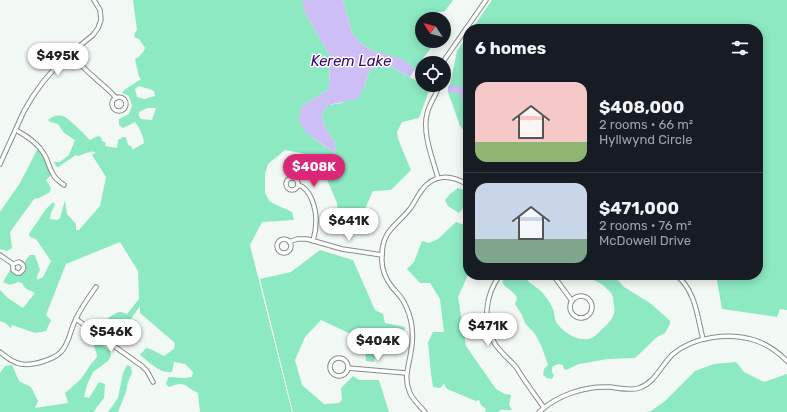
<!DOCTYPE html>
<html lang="en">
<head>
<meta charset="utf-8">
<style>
	:root { --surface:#171b24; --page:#20242c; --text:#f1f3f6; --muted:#9ea1a6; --line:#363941; --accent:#db2777 }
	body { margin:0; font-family:Rubik,sans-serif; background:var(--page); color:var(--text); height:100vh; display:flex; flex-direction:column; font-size:15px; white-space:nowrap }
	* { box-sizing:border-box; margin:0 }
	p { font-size:13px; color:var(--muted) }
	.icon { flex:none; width:22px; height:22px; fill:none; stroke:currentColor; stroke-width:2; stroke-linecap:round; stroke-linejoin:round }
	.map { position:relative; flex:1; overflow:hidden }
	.drawer { position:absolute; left:463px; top:24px; width:300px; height:256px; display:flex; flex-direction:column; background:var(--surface); border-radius:16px; box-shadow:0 2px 10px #0003 }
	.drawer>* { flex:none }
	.needle { width:26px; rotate:306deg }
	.controls { position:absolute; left:415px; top:12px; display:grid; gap:8px }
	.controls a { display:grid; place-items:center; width:36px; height:36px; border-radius:50%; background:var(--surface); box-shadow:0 2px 10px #0003; font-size:20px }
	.price { position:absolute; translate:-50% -34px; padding:0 9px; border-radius:14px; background:#fff; color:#222; font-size:13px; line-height:26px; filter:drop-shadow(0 1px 2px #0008) }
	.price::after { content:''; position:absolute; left:50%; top:24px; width:12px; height:9px; margin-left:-6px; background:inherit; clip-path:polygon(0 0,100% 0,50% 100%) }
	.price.on { background:var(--accent); color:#fff }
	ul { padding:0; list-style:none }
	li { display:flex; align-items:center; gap:12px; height:100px; padding:0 12px }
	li+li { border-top:1px solid var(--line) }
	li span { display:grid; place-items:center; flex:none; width:112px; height:80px; border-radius:12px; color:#555 }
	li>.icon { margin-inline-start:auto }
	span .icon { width:48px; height:48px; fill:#fffc; stroke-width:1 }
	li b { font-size:17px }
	h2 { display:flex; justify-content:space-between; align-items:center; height:48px; padding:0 12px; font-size:17px }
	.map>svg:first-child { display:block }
	.green { fill:#8ce9c2; fill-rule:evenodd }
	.water { fill:#cdbff5 }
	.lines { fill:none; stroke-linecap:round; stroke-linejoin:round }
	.minor-casing { stroke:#878d8a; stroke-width:5.5 }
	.minor { stroke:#fff; stroke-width:3.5 }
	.labels { text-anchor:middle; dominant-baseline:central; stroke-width:3; stroke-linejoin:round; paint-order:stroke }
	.water-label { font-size:15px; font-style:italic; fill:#3b0772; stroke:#fff }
</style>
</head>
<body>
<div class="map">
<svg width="787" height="412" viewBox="0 0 787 412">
	<rect width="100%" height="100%" fill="#f2f9f5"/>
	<g class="green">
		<path d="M133 0H303V9L330 56 329 89 302 106 299 120C301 122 302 126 304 128 310 138 325 147 336 153L334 140 327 131 321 115 328 105 342 103 364 87 369 72 381 61 422 84V85H424L430 88 419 118 402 122 397 132 398 139 411 170 391 190 373 191 353 235 339 232 337 203 325 175 311 155 285 150 268 164 265 174V193L270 202 292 212 294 220 262 222 250 245 292 412H200L198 393C184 386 185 380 169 387L166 384 168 378 169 377 184 378 192 377 193 372 185 364 174 362 172 372C160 374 149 362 140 355L146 348C153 349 157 353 164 356L174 349 175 343 140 313V306L126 326 133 333C129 339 122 341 116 342L96 329C102 324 112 313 120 312 122 312 125 313 127 314L139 299 138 271 120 242 66 264 46 315 51 320 46 331 35 333 12 325 11 328 5 323 0 321V290L8 298 23 308 35 293 25 288 22 283 18 282 10 285 3 282 10 270 20 275 25 270V261L30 255H35L40 270 37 276V280L43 277 51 261 36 239 30 237 29 234 46 209 53 202 55 204 51 213 50 219 57 220 60 218 65 200 67 214 76 224V230H79L100 206 106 177 92 155 96 152C88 151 85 154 78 156L76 155 58 167 56 166 54 162H60L69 155 75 140 64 133 58 124 50 122 48 120C52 117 57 114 63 116 69 118 85 135 90 140L98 136 101 137 102 141 106 143 105 146 117 148 118 140 123 137H126L128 145 132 147V150L144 143C143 135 140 129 135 122L123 128 119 125V119L129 114 132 106 129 96 122 93 124 90 141 79 139 77 135 59 139 57 140 55 143 52 145 48 139 39 134 37 135 33 137 30ZM139 86 149 89 154 91 155 96 144 99 137 97 135 89ZM147 108H156L152 120 141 119 139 116V112Z"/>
		<polygon points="343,0 453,0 444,12 435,12 430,19 422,19 422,31 417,38 431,48 415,69 404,60 371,50 362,44 352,33"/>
		<polygon points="492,0 787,0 787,310 780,309 777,317 722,309 716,275 758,275 758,29 472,29"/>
		<polygon points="468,35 468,136 460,126 448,92 448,87 450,85 457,51"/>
		<polygon points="39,146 52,174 46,180 51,188 50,192 39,198 34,199 10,232 12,248 7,251 0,249 0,212 20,183"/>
		<path d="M458 188 464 190 467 193C467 201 464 208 459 213L448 206 445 200 450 194Z"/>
		<polygon points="456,222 468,226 468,275 458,297 466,346 496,389 505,394 511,395 509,405 512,410 500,410 499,412 485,412 486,409 481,405 479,400 476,401 447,389 444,384 440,388 433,387 431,374 428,342 433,332 444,332 440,299 430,283 420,283 407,269 414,262 422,241 429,243 438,239"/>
		<polygon points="320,250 353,260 375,310 383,314 385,323 405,327 402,342 375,338 376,348 374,362 366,361 365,350 358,336 353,335 321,320 305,337 295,360 302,385 324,404 339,403 342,400 341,388 353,376 359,380 379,380 389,412 293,412 260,279 291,272"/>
		<path d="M507 275H524C529 286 540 287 545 296 548 300 551 304 553 309 555 315 554 321 559 326 566 334 578 341 589 339 593 338 598 334 601 330 610 322 616 317 614 305 613 297 613 294 607 289 601 282 591 280 584 275H618V280L624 287 650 303 667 318 670 321V324L665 333 657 337 635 358 608 359 579 364 566 370 564 369 563 365 558 364 552 367V372L554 375 552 379 547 378 543 375 544 369 548 365 541 345 535 334 525 323 522 315 515 304 517 298C514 291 506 289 502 282Z"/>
		<path d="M97 341 110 351 111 356 108 361 93 372 87 385 84 397 89 398 99 382 105 384 104 398 94 411 95 412H0V373L5 366 12 365 19 381 31 387 38 401 35 408 68 403 65 393 81 379 91 364 97 357C97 351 94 348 93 342Z"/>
		<polygon points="736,362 744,372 764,382 787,374 787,412 647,412 651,411 665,401 695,371 714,364"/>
		<polygon points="127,365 131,367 132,373 128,382 126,392 118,412 108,412 118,398 123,373"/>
	</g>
	<g class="water">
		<path d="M303 0H343L352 33 362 44 371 50 393 56 404 60 415 69 410 77 381 61 369 72 364 87 358 99 328 105 321 115 327 131 334 140 336 153C326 147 300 132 299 119 299 115 301 110 302 106L329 89 330 56 303 9Z"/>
		<path d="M450 85 460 87 464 86H468V100L464 98 462 99 461 98 462 96C459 93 453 92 448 92V87Z"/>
	</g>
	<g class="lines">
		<g class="minor-casing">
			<g id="minor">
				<path d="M70 53C78 62 86 71 95 78 102 85 110 90 116 98"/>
				<polyline points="443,63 445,59 486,0"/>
				<circle cx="119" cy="104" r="7"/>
				<path d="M16 130C27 136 38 143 44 154 48 160 49 168 53 174 55 179 60 182 64 185"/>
				<polyline points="0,164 24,111 33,96 43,82 61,61 93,35 98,28 101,20 100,10 94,0"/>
				<circle cx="292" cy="184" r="6"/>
				<path d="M438 178C433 160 422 133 427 114 429 103 437 95 439 85"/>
				<path d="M298 185C311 188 316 209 316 221 316 228 315 234 313 241"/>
				<circle cx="284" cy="246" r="7"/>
				<polyline points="289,242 297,239 307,239 342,249 382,255"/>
				<polyline points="0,255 13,264"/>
				<path d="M19 262C25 265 25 269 20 273H17L13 270V264Z"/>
				<path d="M500 275C485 295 482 323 495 344 501 353 509 359 516 367 520 373 524 380 528 385 533 393 539 400 544 408"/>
				<polyline points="553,275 572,301"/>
				<path d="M676 275C696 291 697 316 703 339"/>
				<circle cx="581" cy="307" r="11"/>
				<polyline points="76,319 142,366 147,371 153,382"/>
				<path d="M0 352C6 357 13 363 21 364 32 366 53 360 61 352 69 344 70 331 75 321 80 309 88 298 96 287"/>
				<circle cx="339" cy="367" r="9"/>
				<polyline points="348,368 406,373"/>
				<path d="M425 412C420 406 413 400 410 393 403 377 409 367 411 351 413 341 413 331 411 321 409 313 406 305 402 299 399 294 395 291 392 287 385 278 381 267 382 256 382 231 395 227 409 210 414 204 417 196 422 190 434 173 452 175 468 185"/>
				<path d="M539 412C558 395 584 386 609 387 619 388 630 391 639 388 656 382 661 365 673 354 693 337 729 332 754 340 767 344 778 352 787 361"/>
			</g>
		</g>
		<use href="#minor" class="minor"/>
	</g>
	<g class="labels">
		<g class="water-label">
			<text x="351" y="61">Kerem Lake</text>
		</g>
	</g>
</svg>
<div class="controls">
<a><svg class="needle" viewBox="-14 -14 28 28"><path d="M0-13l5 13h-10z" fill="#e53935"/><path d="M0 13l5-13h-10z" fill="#9ea1a6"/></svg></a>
<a><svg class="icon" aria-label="locate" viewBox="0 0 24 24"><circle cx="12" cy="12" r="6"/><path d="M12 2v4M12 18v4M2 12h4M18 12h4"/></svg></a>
</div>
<b class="price" style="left:58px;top:77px">$495K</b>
<b class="price on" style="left:314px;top:188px">$408K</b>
<b class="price" style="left:349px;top:242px">$641K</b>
<b class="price" style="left:488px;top:347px">$471K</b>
<b class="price" style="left:111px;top:353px">$546K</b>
<b class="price" style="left:378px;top:362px">$404K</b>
<section class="drawer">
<h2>6 homes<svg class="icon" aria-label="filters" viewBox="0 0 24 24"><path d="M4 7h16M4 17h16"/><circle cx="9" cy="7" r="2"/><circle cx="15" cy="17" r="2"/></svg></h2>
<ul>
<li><span style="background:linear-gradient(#f6c9c9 75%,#8fb573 0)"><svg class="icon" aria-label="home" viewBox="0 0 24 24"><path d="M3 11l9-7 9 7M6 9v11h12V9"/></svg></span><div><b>$408,000</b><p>2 rooms · 66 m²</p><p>Hyllwynd Circle</p></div></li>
<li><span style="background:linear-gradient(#c9d6e8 70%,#7fa58c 0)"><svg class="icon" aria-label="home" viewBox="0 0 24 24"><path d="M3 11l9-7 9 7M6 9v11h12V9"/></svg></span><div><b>$471,000</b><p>2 rooms · 76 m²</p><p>McDowell Drive</p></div></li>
</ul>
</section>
</div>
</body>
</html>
